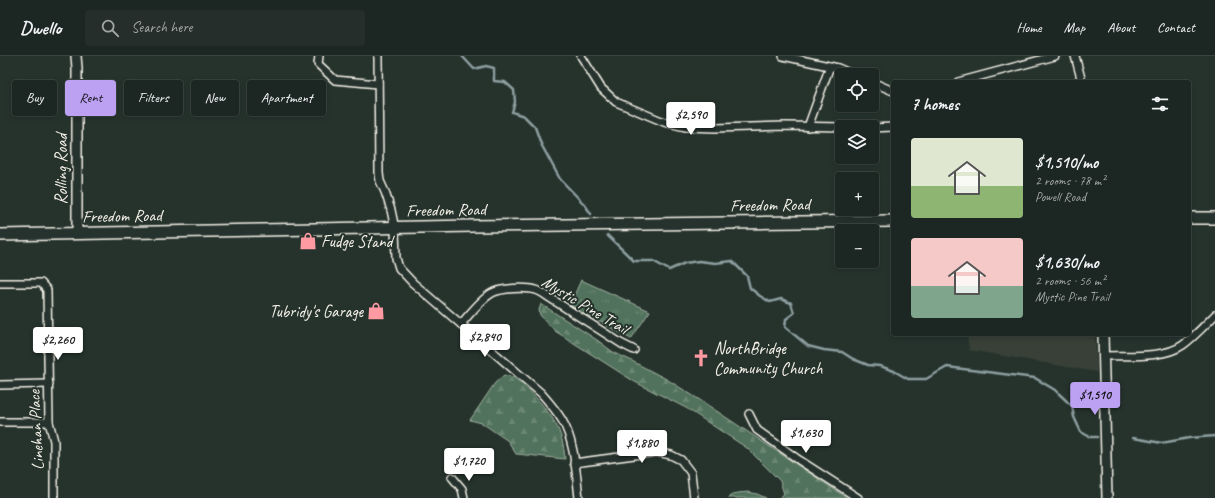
<!DOCTYPE html>
<html lang="en">
<head>
<meta charset="utf-8">
<style>
	:root { --surface:#1c2622; --page:#252e2a; --text:#f1f3f6; --muted:#a0a5a5; --line:#3a4340; --accent:#bca0f2 }
	body { margin:0; font-family:Caveat,sans-serif; background:var(--page); color:var(--text); height:100vh; display:flex; flex-direction:column; font-size:15px; white-space:nowrap }
	* { box-sizing:border-box; margin:0 }
	p { font-size:13px; color:var(--muted) }
	.icon { flex:none; width:22px; height:22px; fill:none; stroke:currentColor; stroke-width:2; stroke-linecap:round; stroke-linejoin:round }
	.map { position:relative; flex:1; overflow:hidden }
	.details { position:absolute; left:891px; top:24px; width:300px; height:256px; display:flex; flex-direction:column; background:var(--surface); border-radius:4px; box-shadow:0 2px 6px #0003,0 0 0 1px var(--line) }
	.details>* { flex:none }
	.banner { position:absolute; left:12px; top:24px; width:380px; height:36px; display:flex; gap:8px }
	.controls { position:absolute; left:835px; top:12px; display:grid; gap:8px }
	.controls a { display:grid; place-items:center; width:44px; height:44px; border-radius:4px; background:var(--surface); box-shadow:0 2px 6px #0003,0 0 0 1px var(--line); font-size:20px }
	.price { position:absolute; translate:-50% -34px; padding:0 9px; border-radius:4px; background:#fff; color:#222; font-size:13px; line-height:26px; filter:drop-shadow(0 1px 2px #0008) }
	.price::after { content:''; position:absolute; left:50%; top:24px; width:12px; height:9px; margin-left:-6px; background:inherit; clip-path:polygon(0 0,100% 0,50% 100%) }
	.price.selected { background:var(--accent); color:#111 }
	ul { padding:0; list-style:none }
	li { display:flex; align-items:center; gap:12px; height:100px; padding:0 20px }
	li span { display:grid; place-items:center; flex:none; width:112px; height:80px; border-radius:4px; color:#555 }
	li>.icon { margin-inline-start:auto }
	span .icon { width:48px; height:48px; fill:#fffc; stroke-width:1 }
	li b { font-size:17px }
	h2 { display:flex; justify-content:space-between; align-items:center; height:48px; padding:0 20px; font-size:17px }
	.tag { padding:0 14px; border-radius:4px; background:var(--surface); box-shadow:0 2px 6px #0003,0 0 0 1px var(--line); font-size:14px; line-height:36px }
	.tag.selected { background:var(--accent); color:#111 }
	header { display:flex; align-items:center; gap:24px; box-sizing:border-box; height:56px; padding:0 20px; background:var(--surface); border-bottom:1px solid var(--line) }
	header strong { font-size:19px }
	nav { display:flex; gap:22px; margin-inline-start:auto; font-size:14px }
	.search { width:280px; height:36px; background:var(--page); display:flex; align-items:center; gap:10px; box-sizing:border-box; padding:0 14px; border-radius:4px; color:var(--muted); font-size:15px }
	.map>svg:first-child { display:block }
	.built { fill:#394137 }
	.forest { fill:url(#forest-firs); stroke:#a2b2a2 }
	.park { fill:url(#park-tufts); stroke:#a2b2a2 }
	.lines { fill:none; stroke-linecap:round; stroke-linejoin:round }
	.stream { stroke:#8e9fa0; stroke-width:2.5 }
	.minor-casing { stroke:#f4f1e8; stroke-width:10 }
	.tertiary-casing { stroke:#f4f1e8; stroke-width:12 }
	.primary-casing { stroke:#f4f1e8; stroke-width:14 }
	.minor { stroke:#26332d; stroke-width:7 }
	.tertiary { stroke:#26332d; stroke-width:9 }
	.primary { stroke:#26332d; stroke-width:11 }
	.labels { text-anchor:middle; dominant-baseline:central; stroke-width:4; stroke-linejoin:round; paint-order:stroke }
	.street-label { font-size:17px; fill:#f4f1e8; stroke:#26332d }
	.poi-label { font-size:17px; fill:#f4f1e8; stroke:#26332d; text-anchor:start }
</style>
</head>
<body>
<header>
<strong>Dwello</strong>
<div class="search"><svg class="icon" aria-label="search" viewBox="0 0 24 24"><circle cx="10" cy="10" r="6"/><path d="M15 15l6 6"/></svg>Search here</div>
<nav><a>Home</a><a>Map</a><a>About</a><a>Contact</a></nav>
</header>
<div class="map">
<svg width="1215" height="442" viewBox="0 0 1215 442">
	<defs>
		<pattern id="forest-firs" width="22" height="20" patternUnits="userSpaceOnUse"><rect width="22" height="20" fill="#51725b"/><path d="M5 1l3.5 6h-7zM16 11l3.5 6h-7z" fill="#6b8773"/></pattern>
		<pattern id="park-tufts" width="24" height="20" patternUnits="userSpaceOnUse"><rect width="24" height="20" fill="#51725b"/><path d="M3 7l-1-3M5 7V3M7 7l1-3M15 17l-1-3M17 17v-4M19 17l1-3" fill="none" stroke="#6b8773"/></pattern>
	</defs>
	<rect width="100%" height="100%" fill="#26332d"/>
	<filter id="ink" filterUnits="userSpaceOnUse"><feTurbulence type="fractalNoise" baseFrequency=".025" numOctaves="2"/><feDisplacementMap in="SourceGraphic" scale="8" xChannelSelector="R" yChannelSelector="G"/><feConvolveMatrix kernelMatrix="1 2 1 2 8 2 1 2 1" color-interpolation-filters="sRGB"/></filter>
	<g filter="url(#ink)">
		<polygon class="built" points="967,278 1095,278 1097,316 969,294"/>
		<g class="forest">
			<polygon points="541,248 597,284 613,296 630,304 668,324 703,346 847,442 779,442 784,438 780,425 747,392 686,352 635,326 555,275 540,259 539,254"/>
			<path d="M504 319C507 320 510 320 513 321 529 332 552 357 559 375 563 385 564 393 565 403L516 398 508 385 482 367 470 364 495 327Z"/>
			<path d="M748 436 757 438 766 442H728C733 436 741 437 748 436Z"/>
		</g>
		<polygon class="park" points="581,224 650,255 631,283 597,264 569,251"/>
		<g class="lines">
			<g class="stream">
				<polyline points="462,0 474,13 486,10 494,12 494,25 505,26 514,34 515,46 512,56 524,60 535,71 541,88 560,123 585,149 591,158"/>
				<polyline points="607,179 634,205 653,205 669,214 685,207 699,205 715,207 732,205 747,220 750,232 760,240 770,246 781,243 791,247 794,257 786,263 785,271 808,290 824,294 842,296 853,303 868,309 880,310 894,315 908,323 926,323 947,311 1035,322 1055,334 1072,350 1074,361 1081,376 1090,381 1097,381"/>
				<polyline points="1133,382 1162,387 1189,382 1215,380"/>
			</g>
			<g class="minor-casing">
				<g id="minor">
					<polyline points="319,0 318,8 335,24 378,28"/>
					<path d="M378 0 379 117 380 125 385 136 391 154 395 173 396 202 399 212 413 227 541 337C548 345 556 354 562 364 575 386 576 417 579 442"/>
					<polyline points="581,0 601,32 616,46 664,66 686,71 715,72 786,70 842,71"/>
					<polyline points="783,0 838,12 854,19"/>
					<polyline points="1075,0 1082,26"/>
					<polyline points="872,26 893,35"/>
					<polyline points="958,26 1055,0"/>
					<polyline points="808,71 830,10"/>
					<polyline points="872,72 893,71"/>
					<polyline points="0,227 41,227 47,234 49,366 54,385 54,442"/>
					<path d="M461 268C470 258 480 244 492 237 501 232 526 231 536 234 540 235 544 238 547 240L622 288 634 294"/>
					<path d="M1104 300C1127 299 1163 303 1183 289 1194 281 1205 269 1215 259"/>
					<polyline points="0,329 49,328"/>
					<polyline points="749,358 757,374 799,404 858,442"/>
					<polyline points="0,366 49,366"/>
					<polyline points="574,407 657,396 671,399 681,404 691,417 694,442"/>
					<polyline points="452,421 462,433 464,442"/>
				</g>
			</g>
			<g class="tertiary-casing">
				<g id="tertiary">
					<polyline points="76,0 77,12 77,177"/>
					<polyline points="1103,278 1107,442"/>
				</g>
			</g>
			<g class="primary-casing">
				<g id="primary">
					<polyline points="1189,162 1215,162"/>
					<polyline points="0,179 473,170 893,165"/>
				</g>
			</g>
			<use href="#minor" class="minor"/>
			<use href="#tertiary" class="tertiary"/>
			<use href="#primary" class="primary"/>
		</g>
	</g>
	<defs>
		<g id="shop-bare" transform="scale(1.38)"><path d="M-5-2.5h2.3a2.7 3.5 0 0 1 5.4 0H5L5.5 6h-11ZM-1.5-2.5h3a1.5 2.3 0 0 0-3 0Z" fill="#ff9aa2" stroke="#26332d" stroke-width="2.5" paint-order="stroke"/></g>
		<g id="church-bare" transform="scale(1.38)"><path d="M-1.2-6h2.4v3.5h3.3v2.4h-3.3V6h-2.4V-.1h-3.3v-2.4h3.3Z" fill="#ff9aa2" stroke="#26332d" stroke-width="2.5" paint-order="stroke"/></g>
	</defs>
	<g fill-rule="evenodd">
		<use href="#shop-bare" x="308" y="185"/>
		<use href="#shop-bare" x="376" y="255"/>
		<use href="#church-bare" x="701" y="302"/>
	</g>
	<g class="labels">
		<g class="street-label">
			<text transform="translate(61 113) rotate(-90)">Rolling Road</text>
			<text transform="translate(770 149) rotate(-1)">Freedom Road</text>
			<text transform="translate(446 154) rotate(-1)">Freedom Road</text>
			<text transform="translate(122 160) rotate(-1)">Freedom Road</text>
			<text transform="translate(585 249) rotate(31)">Mystic Pine Trail</text>
			<text transform="translate(36 374) rotate(-93)">Linehan Place</text>
		</g>
		<g class="poi-label">
			<text x="321" y="185">Fudge Stand</text>
			<text x="363" y="255" text-anchor="end">Tubridy's Garage</text>
			<text x="714" y="292">NorthBridge<tspan x="714" dy="20">Community Church</tspan></text>
		</g>
	</g>
</svg>
<div class="controls">
<a><svg class="icon" aria-label="locate" viewBox="0 0 24 24"><circle cx="12" cy="12" r="6"/><path d="M12 2v4M12 18v4M2 12h4M18 12h4"/></svg></a>
<a><svg class="icon" aria-label="layers" viewBox="0 0 24 24"><path d="M12 4l9 5-9 5-9-5zM3 14l9 5 9-5"/></svg></a>
<a>+</a>
<a>−</a>
</div>
<b class="price" style="left:691px;top:80px">$2,590</b>
<b class="price" style="left:485px;top:302px">$2,840</b>
<b class="price" style="left:58px;top:305px">$2,260</b>
<b class="price selected" style="left:1095px;top:360px">$1,510</b>
<b class="price" style="left:806px;top:398px">$1,630</b>
<b class="price" style="left:642px;top:408px">$1,880</b>
<b class="price" style="left:469px;top:426px">$1,720</b>
<div class="banner">
<a class="tag">Buy</a>
<a class="tag selected">Rent</a>
<a class="tag">Filters</a>
<a class="tag">New</a>
<a class="tag">Apartment</a>
</div>
<section class="details">
<h2>7 homes<svg class="icon" aria-label="filters" viewBox="0 0 24 24"><path d="M4 7h16M4 17h16"/><circle cx="9" cy="7" r="2"/><circle cx="15" cy="17" r="2"/></svg></h2>
<ul>
<li><span style="background:linear-gradient(#dfe7d0 60%,#8fb573 0)"><svg class="icon" aria-label="home" viewBox="0 0 24 24"><path d="M3 11l9-7 9 7M6 9v11h12V9"/></svg></span><div><b>$1,510/mo</b><p>2 rooms · 78 m²</p><p>Powell Road</p></div></li>
<li><span style="background:linear-gradient(#f6c9c9 60%,#7fa58c 0)"><svg class="icon" aria-label="home" viewBox="0 0 24 24"><path d="M3 11l9-7 9 7M6 9v11h12V9"/></svg></span><div><b>$1,630/mo</b><p>2 rooms · 56 m²</p><p>Mystic Pine Trail</p></div></li>
</ul>
</section>
</div>
</body>
</html>
